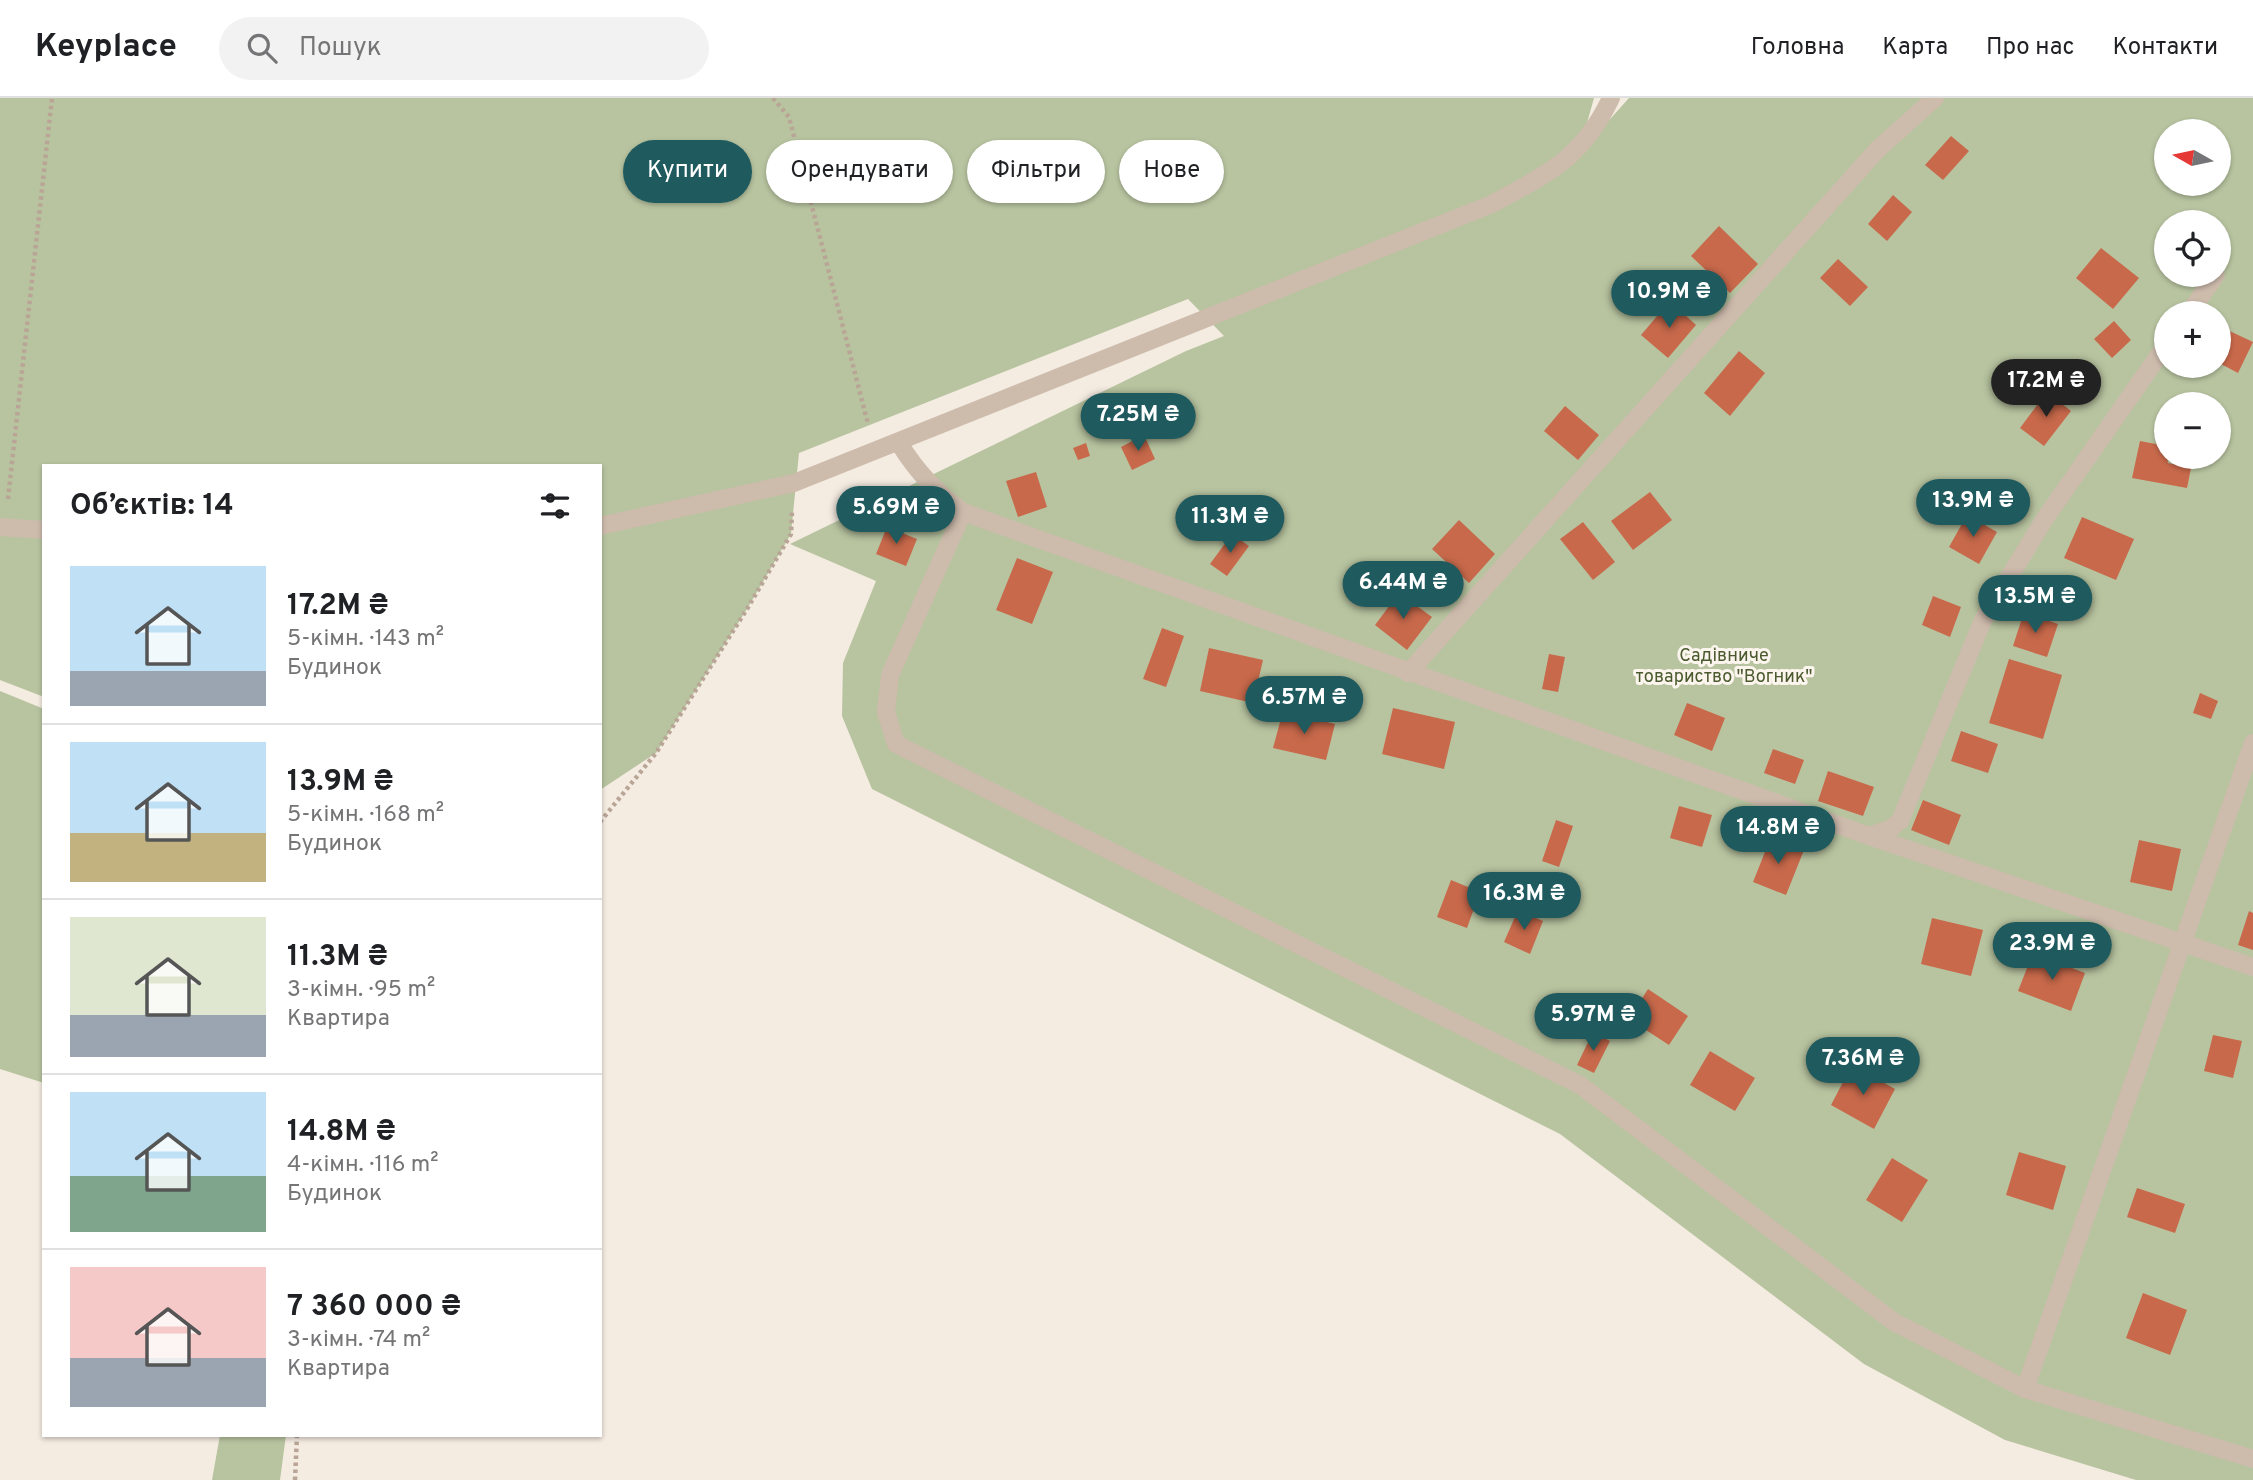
<!DOCTYPE html>
<html lang="uk">
<head>
<meta charset="utf-8">
<style>
	:root { --surface:#fff; --page:#f2f2f2; --text:#202124; --muted:#757577; --line:#e0e0e0; --accent:#1f5a5e }
	body { margin:0; font-family:Overpass,sans-serif; background:var(--page); color:var(--text); height:100vh; display:flex; flex-direction:column; font-size:26px; white-space:nowrap }
	* { box-sizing:border-box; margin:0 }
	p { font-size:23px; color:var(--muted) }
	.icon { flex:none; width:38px; height:38px; fill:none; stroke:currentColor; stroke-width:2; stroke-linecap:round; stroke-linejoin:round }
	.map { position:relative; flex:1; overflow:hidden }
	.details { position:absolute; left:42px; top:366px; width:560px; height:973px; display:flex; flex-direction:column; background:var(--surface); border-radius:0px; box-shadow:0 2px 5px #0004 }
	.details>* { flex:none }
	.hud { position:absolute; left:623px; top:42px; width:665px; height:63px; display:flex; gap:14px }
	.needle { width:46px; rotate:279deg }
	.buttons { position:absolute; left:2154px; top:21px; display:grid; gap:14px }
	.buttons a { display:grid; place-items:center; width:77px; height:77px; border-radius:50%; background:var(--surface); box-shadow:0 2px 5px #0004; font-size:35px }
	.price { position:absolute; translate:-50% -60px; padding:0 16px; border-radius:24px; background:var(--accent); color:#fff; font-size:23px; line-height:46px; filter:drop-shadow(0 2px 4px #0008) }
	.price::after { content:''; position:absolute; left:50%; top:42px; width:21px; height:16px; margin-left:-10px; background:inherit; clip-path:polygon(0 0,100% 0,50% 100%) }
	.price.current { background:#222; color:#fff }
	ul { padding:0; list-style:none }
	li { display:flex; align-items:center; gap:21px; height:175px; padding:0 28px }
	li+li { border-top:2px solid var(--line) }
	li span { display:grid; place-items:center; flex:none; width:196px; height:140px; border-radius:0px; color:#555 }
	li>.icon { margin-inline-start:auto }
	span .icon { width:84px; height:84px; fill:#fffc; stroke-width:1 }
	li b { font-size:30px }
	h2 { display:flex; justify-content:space-between; align-items:center; height:84px; padding:0 28px; font-size:30px }
	.pill { padding:0 24px; border-radius:32px; background:var(--surface); box-shadow:0 2px 5px #0004; font-size:24px; line-height:63px }
	.pill.current { background:var(--accent); color:#fff }
	header { display:flex; align-items:center; gap:42px; box-sizing:border-box; height:98px; padding:0 35px; background:var(--surface); border-bottom:2px solid var(--line) }
	header strong { font-size:33px }
	nav { display:flex; gap:38px; margin-inline-start:auto; font-size:24px }
	.search { width:490px; height:63px; background:var(--page); display:flex; align-items:center; gap:18px; box-sizing:border-box; padding:0 24px; border-radius:38px; color:var(--muted); font-size:26px }
	.map>svg:first-child { display:block }
	.green { fill:#b8c4a0; fill-rule:evenodd }
	.building { fill:#c8694b }
	.lines { fill:none; stroke-linecap:round; stroke-linejoin:round }
	.path { stroke:#b9a596; stroke-width:4.5; stroke-dasharray:3.5 3.5; stroke-linecap:butt }
	.service { stroke:#cdbbac; stroke-width:18 }
	.minor { stroke:#cdbbac; stroke-width:18 }
	.labels { text-anchor:middle; dominant-baseline:central; stroke-width:6; stroke-linejoin:round; paint-order:stroke }
	.park-label { font-size:18px; fill:#4a5a2e; stroke:#fbf5ee }
</style>
</head>
<body>
<header>
<strong>Keyplace</strong>
<div class="search"><svg class="icon" aria-label="search" viewBox="0 0 24 24"><circle cx="10" cy="10" r="6"/><path d="M15 15l6 6"/></svg>Пошук</div>
<nav><a>Головна</a><a>Карта</a><a>Про нас</a><a>Контакти</a></nav>
</header>
<div class="map">
<svg width="2253" height="1382" viewBox="0 0 2253 1382">
	<rect width="100%" height="100%" fill="#f4ebe1"/>
	<g class="green">
		<path d="M0 0H1594L1578 57 1629 0H2253V1382H2136L2005 1342 1864 1266 1560 1036 872 691 842 618 843 565 876 483 790 446 1186 253 1224 238 1188 201 799 355 791 436 747 511 656 655 600 692V368H44V599L0 582ZM2166 33H2219V86H2166ZM2166 124H2219V177H2166ZM2166 215H2219V268H2166ZM2166 306H2219V359H2166Z"/>
		<polygon points="0,593 44,611 44,985 0,971"/>
		<polygon points="220,1337 286,1337 280,1382 212,1382"/>
	</g>
	<g class="building">
		<polygon points="1951,38 1969,53 1943,82 1925,67"/>
		<polygon points="1893,97 1912,114 1887,143 1868,126"/>
		<polygon points="1719,128 1758,166 1730,195 1691,158"/>
		<polygon points="2101,150 2139,180 2113,211 2076,180"/>
		<polygon points="1838,161 1868,189 1850,208 1820,180"/>
		<polygon points="1670,203 1696,227 1668,260 1641,237"/>
		<polygon points="2114,223 2131,242 2112,260 2094,241"/>
		<polygon points="2219,228 2253,244 2238,275 2219,265"/>
		<polygon points="1739,253 1765,275 1730,318 1704,295"/>
		<polygon points="2047,294 2071,313 2044,348 2020,330"/>
		<polygon points="1565,308 1599,337 1578,362 1544,333"/>
		<polygon points="1144,337 1155,361 1132,372 1121,349"/>
		<polygon points="2140,343 2166,348 2168,365 2191,370 2187,390 2132,380"/>
		<polygon points="1086,345 1090,358 1078,362 1073,350"/>
		<polygon points="1036,374 1047,409 1018,419 1006,383"/>
		<polygon points="1650,394 1672,422 1633,452 1611,423"/>
		<polygon points="1967,417 1997,434 1979,466 1949,449"/>
		<polygon points="2082,419 2134,441 2116,482 2064,460"/>
		<polygon points="1459,422 1495,456 1469,485 1432,451"/>
		<polygon points="1583,424 1615,464 1593,482 1560,441"/>
		<polygon points="887,429 917,441 906,468 876,456"/>
		<polygon points="1232,436 1249,448 1227,478 1210,466"/>
		<polygon points="1017,460 1053,474 1032,526 996,512"/>
		<polygon points="1399,495 1432,519 1407,552 1375,527"/>
		<polygon points="1933,498 1961,509 1950,539 1922,527"/>
		<polygon points="2024,514 2058,526 2047,559 2013,548"/>
		<polygon points="1162,530 1184,538 1166,589 1143,581"/>
		<polygon points="1209,550 1263,562 1253,605 1200,593"/>
		<polygon points="1549,556 1565,559 1558,594 1542,591"/>
		<polygon points="2009,561 2062,577 2043,641 1989,625"/>
		<polygon points="2200,595 2218,603 2211,621 2193,615"/>
		<polygon points="1687,605 1725,620 1712,653 1674,637"/>
		<polygon points="1393,610 1455,624 1444,671 1382,656"/>
		<polygon points="1283,613 1335,626 1326,662 1273,650"/>
		<polygon points="1961,633 1998,646 1988,675 1951,663"/>
		<polygon points="1773,651 1804,662 1795,686 1764,675"/>
		<polygon points="1828,673 1874,689 1863,718 1818,703"/>
		<polygon points="1923,702 1961,717 1949,747 1911,732"/>
		<polygon points="1679,708 1712,717 1702,749 1670,740"/>
		<polygon points="1556,722 1573,728 1559,769 1542,763"/>
		<polygon points="1771,739 1804,752 1786,797 1753,784"/>
		<polygon points="2139,742 2181,751 2172,793 2130,784"/>
		<polygon points="1451,782 1480,794 1467,830 1437,819"/>
		<polygon points="1518,812 1543,823 1530,856 1504,844"/>
		<polygon points="2249,813 2253,815 2253,852 2238,847"/>
		<polygon points="1932,820 1983,832 1971,878 1921,866"/>
		<polygon points="2033,855 2085,875 2071,913 2018,893"/>
		<polygon points="1648,891 1688,918 1669,947 1629,921"/>
		<polygon points="1593,934 1610,943 1594,975 1577,967"/>
		<polygon points="2213,937 2242,943 2233,980 2204,973"/>
		<polygon points="1710,953 1755,980 1735,1013 1690,987"/>
		<polygon points="1852,967 1895,991 1874,1031 1831,1007"/>
		<polygon points="2019,1054 2066,1068 2053,1112 2006,1097"/>
		<polygon points="1892,1060 1928,1082 1902,1124 1866,1102"/>
		<polygon points="2137,1090 2185,1106 2175,1135 2127,1119"/>
		<polygon points="2143,1195 2187,1212 2170,1257 2126,1240"/>
	</g>
	<g class="lines">
		<g class="path">
			<polyline points="773,0 789,19 868,326"/>
			<polyline points="8,401 52,0"/>
			<polyline points="600,724 656,655 747,511 791,436 792,414"/>
			<polyline points="295,1382 297,1337"/>
		</g>
		<g class="service">
			<polyline points="2189,215 2216,177"/>
			<path d="M899 345C917 374 936 394 963 414L1869 738 2253 869"/>
			<polyline points="963,414 890,577 886,614 896,646 1580,987 1894,1224 2025,1291 2253,1361"/>
			<polyline points="1408,575 1878,51 1935,0"/>
			<polyline points="1869,738 1890,731 1900,723 1983,522 2044,422 2166,247"/>
			<polyline points="2025,1291 2253,645"/>
		</g>
		<g class="minor">
			<path d="M600 428 794 385 1492 106C1548 75 1582 61 1611 0"/>
			<polyline points="0,429 44,432"/>
		</g>
	</g>
	<g class="labels">
		<g class="park-label">
			<text x="1724" y="558">Садівниче<tspan x="1724" dy="21">товариство "Вогник"</tspan></text>
		</g>
	</g>
</svg>
<div class="buttons">
<a><svg class="needle" viewBox="-14 -14 28 28"><path d="M0-13l5 13h-10z" fill="#e53935"/><path d="M0 13l5-13h-10z" fill="#757577"/></svg></a>
<a><svg class="icon" aria-label="locate" viewBox="0 0 24 24"><circle cx="12" cy="12" r="6"/><path d="M12 2v4M12 18v4M2 12h4M18 12h4"/></svg></a>
<a>+</a>
<a>−</a>
</div>
<b class="price" style="left:1669px;top:232px">10.9M ₴</b>
<b class="price current" style="left:2046px;top:321px">17.2M ₴</b>
<b class="price" style="left:1138px;top:355px">7.25M ₴</b>
<b class="price" style="left:1973px;top:441px">13.9M ₴</b>
<b class="price" style="left:896px;top:448px">5.69M ₴</b>
<b class="price" style="left:1230px;top:457px">11.3M ₴</b>
<b class="price" style="left:1403px;top:523px">6.44M ₴</b>
<b class="price" style="left:2035px;top:537px">13.5M ₴</b>
<b class="price" style="left:1304px;top:638px">6.57M ₴</b>
<b class="price" style="left:1778px;top:768px">14.8M ₴</b>
<b class="price" style="left:1524px;top:834px">16.3M ₴</b>
<b class="price" style="left:2052px;top:884px">23.9M ₴</b>
<b class="price" style="left:1593px;top:955px">5.97M ₴</b>
<b class="price" style="left:1863px;top:999px">7.36M ₴</b>
<div class="hud">
<a class="pill current">Купити</a>
<a class="pill">Орендувати</a>
<a class="pill">Фільтри</a>
<a class="pill">Нове</a>
</div>
<section class="details">
<h2>Об’єктів: 14<svg class="icon" aria-label="filters" viewBox="0 0 24 24"><path d="M4 7h16M4 17h16"/><circle cx="9" cy="7" r="2"/><circle cx="15" cy="17" r="2"/></svg></h2>
<ul>
<li><span style="background:linear-gradient(#bfe0f5 75%,#9aa5b1 0)"><svg class="icon" aria-label="home" viewBox="0 0 24 24"><path d="M3 11l9-7 9 7M6 9v11h12V9"/></svg></span><div><b>17.2M ₴</b><p>5-кімн. · 143 m²</p><p>Будинок</p></div></li>
<li><span style="background:linear-gradient(#bfe0f5 65%,#c2b280 0)"><svg class="icon" aria-label="home" viewBox="0 0 24 24"><path d="M3 11l9-7 9 7M6 9v11h12V9"/></svg></span><div><b>13.9M ₴</b><p>5-кімн. · 168 m²</p><p>Будинок</p></div></li>
<li><span style="background:linear-gradient(#dfe7d0 70%,#9aa5b1 0)"><svg class="icon" aria-label="home" viewBox="0 0 24 24"><path d="M3 11l9-7 9 7M6 9v11h12V9"/></svg></span><div><b>11.3M ₴</b><p>3-кімн. · 95 m²</p><p>Квартира</p></div></li>
<li><span style="background:linear-gradient(#bfe0f5 60%,#7fa58c 0)"><svg class="icon" aria-label="home" viewBox="0 0 24 24"><path d="M3 11l9-7 9 7M6 9v11h12V9"/></svg></span><div><b>14.8M ₴</b><p>4-кімн. · 116 m²</p><p>Будинок</p></div></li>
<li><span style="background:linear-gradient(#f6c9c9 65%,#9aa5b1 0)"><svg class="icon" aria-label="home" viewBox="0 0 24 24"><path d="M3 11l9-7 9 7M6 9v11h12V9"/></svg></span><div><b>7 360 000 ₴</b><p>3-кімн. · 74 m²</p><p>Квартира</p></div></li>
</ul>
</section>
</div>
</body>
</html>
